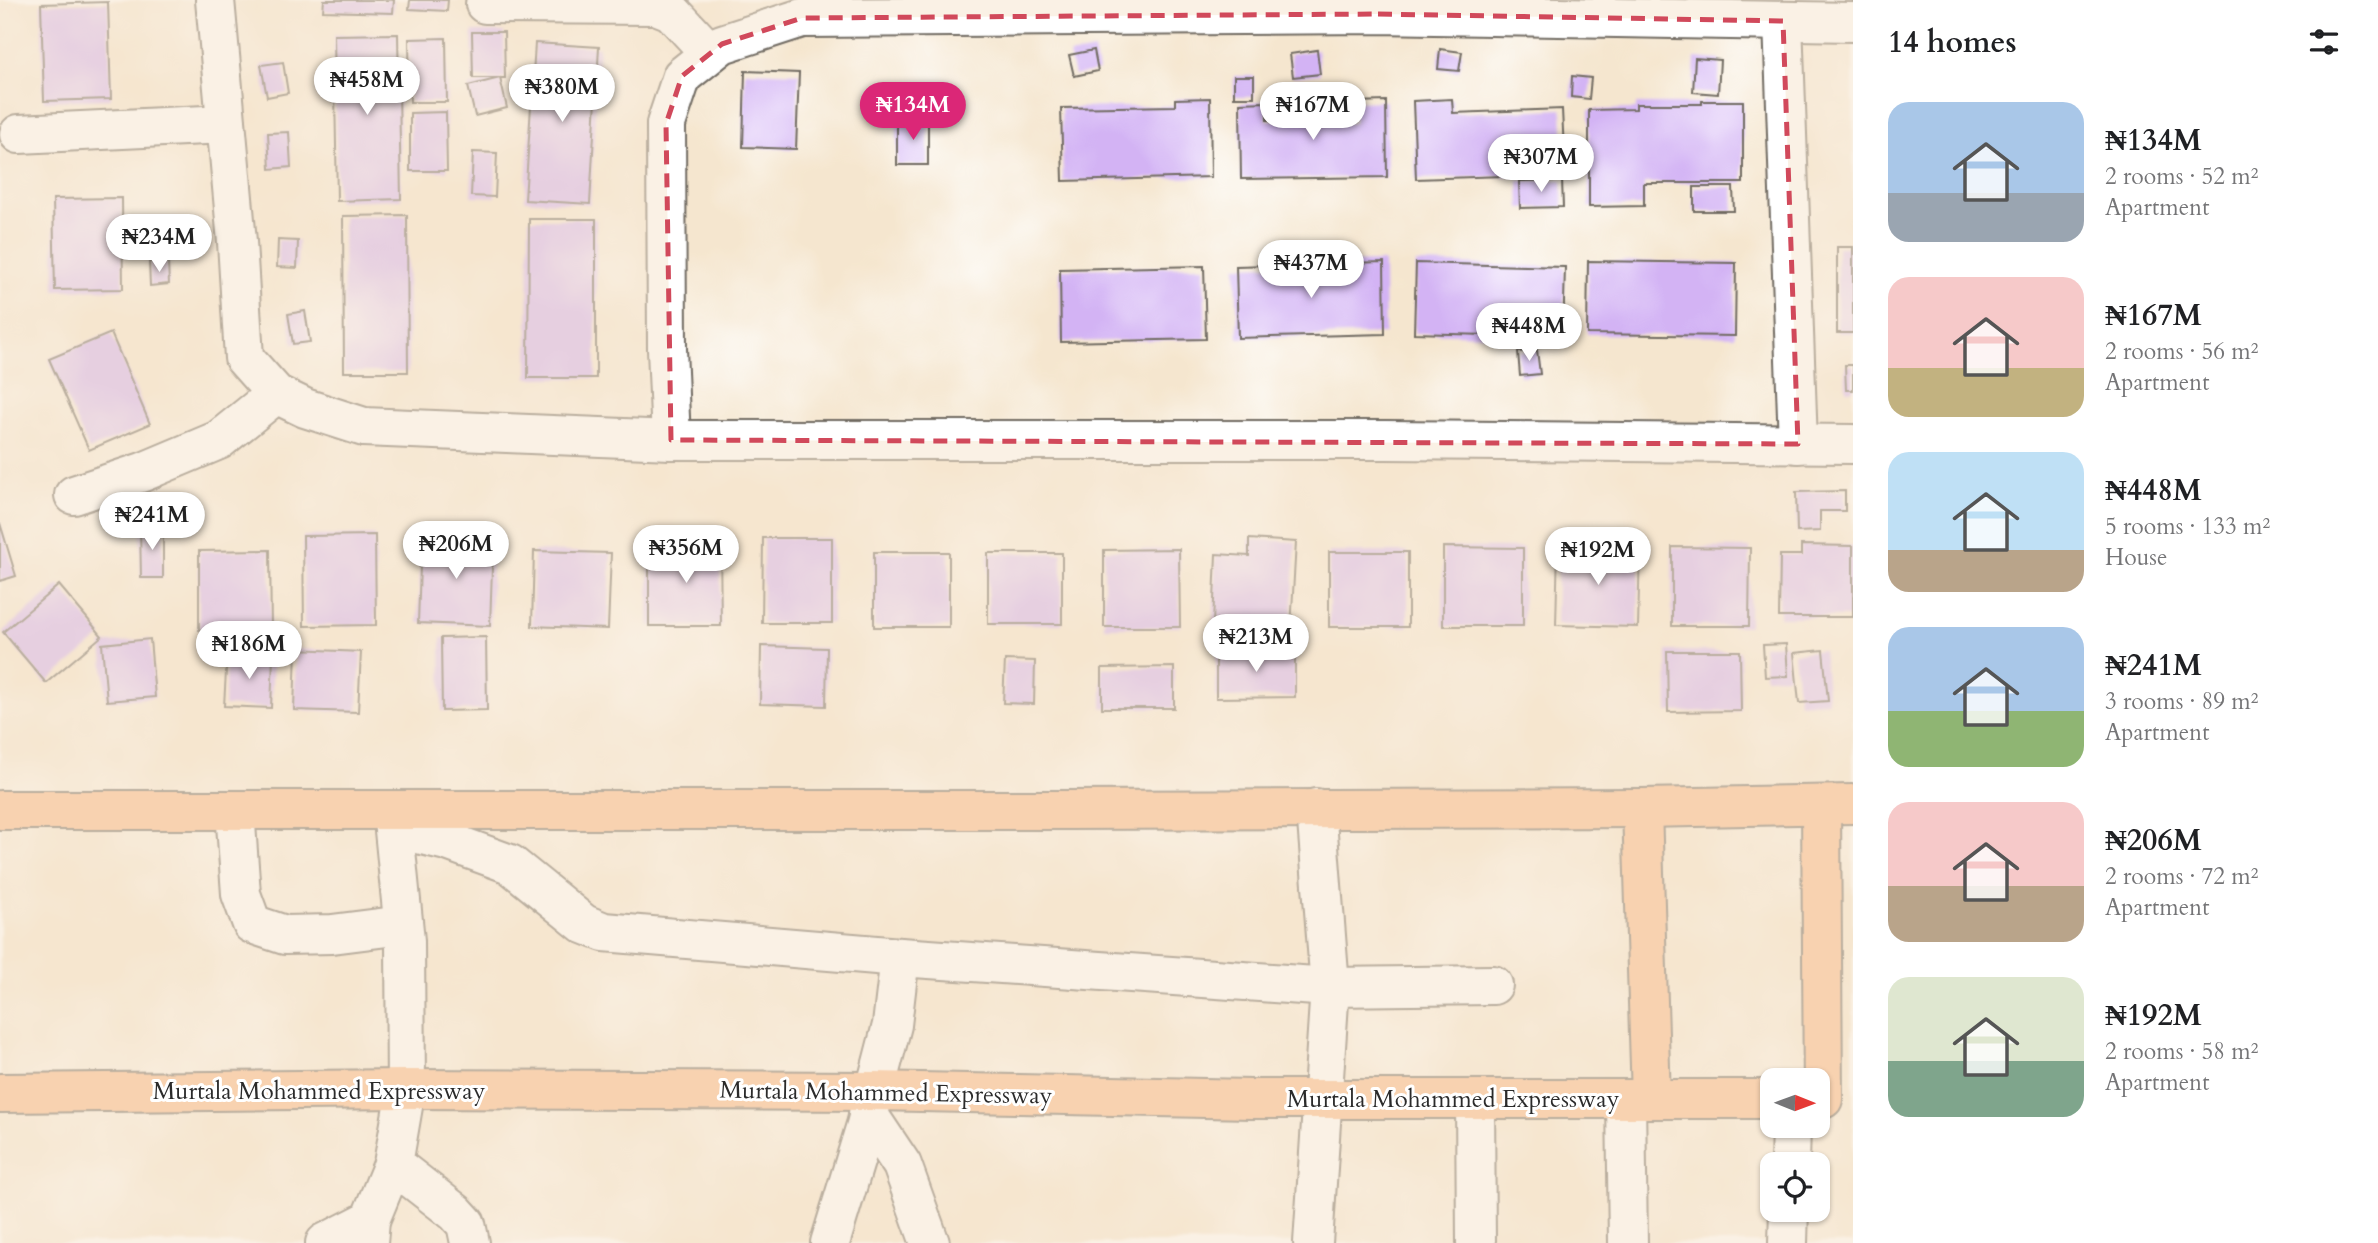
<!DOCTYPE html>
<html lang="en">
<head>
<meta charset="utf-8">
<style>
	:root { --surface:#fff; --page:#f6f6f6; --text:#202124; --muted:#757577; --accent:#db2777 }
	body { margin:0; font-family:Cardo,serif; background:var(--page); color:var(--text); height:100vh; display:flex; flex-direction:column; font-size:26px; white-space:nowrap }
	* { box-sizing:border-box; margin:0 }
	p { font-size:23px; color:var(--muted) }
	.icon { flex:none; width:38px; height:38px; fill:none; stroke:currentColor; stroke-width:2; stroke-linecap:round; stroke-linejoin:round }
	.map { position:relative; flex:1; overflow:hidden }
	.panel { display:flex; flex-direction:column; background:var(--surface); width:525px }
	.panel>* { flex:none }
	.needle { width:46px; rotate:91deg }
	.controls { position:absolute; left:1760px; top:1068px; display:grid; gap:14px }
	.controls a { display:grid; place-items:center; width:70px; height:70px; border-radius:14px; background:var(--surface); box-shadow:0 2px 5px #0004; font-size:35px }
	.price { position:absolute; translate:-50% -60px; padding:0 16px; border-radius:24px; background:#fff; color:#222; font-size:23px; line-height:46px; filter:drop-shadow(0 2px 4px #0008) }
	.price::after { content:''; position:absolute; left:50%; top:42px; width:21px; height:16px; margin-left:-10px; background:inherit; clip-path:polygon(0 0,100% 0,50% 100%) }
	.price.on { background:var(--accent); color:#fff }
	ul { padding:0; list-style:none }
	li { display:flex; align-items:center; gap:21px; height:175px; padding:0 35px }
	li span { display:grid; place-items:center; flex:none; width:196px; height:140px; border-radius:21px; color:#555 }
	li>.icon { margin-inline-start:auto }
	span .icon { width:84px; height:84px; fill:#fffc; stroke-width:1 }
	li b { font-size:30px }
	h2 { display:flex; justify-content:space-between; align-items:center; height:84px; padding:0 35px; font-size:30px }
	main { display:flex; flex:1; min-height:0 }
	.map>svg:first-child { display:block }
	.building { fill:#d3b3f4 }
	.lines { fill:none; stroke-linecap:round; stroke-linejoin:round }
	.minor-casing { stroke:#726c64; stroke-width:42 }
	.major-casing { stroke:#726c64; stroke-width:42 }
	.minor { stroke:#fff; stroke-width:38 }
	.major { stroke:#fabb8b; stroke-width:38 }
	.marked { fill:none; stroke:#d1495b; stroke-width:5; stroke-dasharray:14 9; stroke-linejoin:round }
	.labels { text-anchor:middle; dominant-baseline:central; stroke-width:6; stroke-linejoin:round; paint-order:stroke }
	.street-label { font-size:24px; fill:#2b2b2b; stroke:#fff }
</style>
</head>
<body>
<main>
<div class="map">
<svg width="1853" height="1243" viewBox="0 0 1853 1243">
	<rect width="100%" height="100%" fill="#fff"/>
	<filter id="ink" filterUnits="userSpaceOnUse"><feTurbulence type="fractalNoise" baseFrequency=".0143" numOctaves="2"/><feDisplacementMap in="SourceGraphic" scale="14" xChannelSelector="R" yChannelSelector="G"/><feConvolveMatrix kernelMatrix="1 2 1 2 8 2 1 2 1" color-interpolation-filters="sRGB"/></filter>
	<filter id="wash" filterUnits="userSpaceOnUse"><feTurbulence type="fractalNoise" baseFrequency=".00686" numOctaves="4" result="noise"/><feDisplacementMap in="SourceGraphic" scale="28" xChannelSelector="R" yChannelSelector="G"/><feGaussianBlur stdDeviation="1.57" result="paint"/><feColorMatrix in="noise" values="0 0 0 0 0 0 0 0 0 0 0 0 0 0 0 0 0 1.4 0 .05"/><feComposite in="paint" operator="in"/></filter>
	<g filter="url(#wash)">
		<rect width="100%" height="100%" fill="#f5e6cf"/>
		<g id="blocks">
			<g class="building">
				<polygon points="324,0 394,0 393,13 323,11"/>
				<polygon points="410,0 448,0 447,11 409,9"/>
				<polygon points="108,2 111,99 44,101 41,4"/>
				<polygon points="472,32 504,32 505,78 473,78"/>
				<polygon points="398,34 401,199 337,201 334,35"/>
				<polygon points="446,38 447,102 410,102 409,39"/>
				<polygon points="535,43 599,47 590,204 525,200"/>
				<polygon points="1440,49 1462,52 1459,71 1438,69"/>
				<polygon points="1094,50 1098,71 1074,76 1069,55"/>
				<polygon points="1317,50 1320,74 1293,77 1290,54"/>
				<polygon points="1695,58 1720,60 1718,94 1693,92"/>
				<polygon points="283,62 288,93 267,97 261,65"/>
				<polygon points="745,71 799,73 796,149 743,147"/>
				<rect x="1234" y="76" width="20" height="21"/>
				<polygon points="1572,76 1591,78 1589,99 1571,97"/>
				<polygon points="500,78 507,108 475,116 468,86"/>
				<polygon points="1210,98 1211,177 1063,181 1061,108 1175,106 1175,99"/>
				<polygon points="1291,99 1332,99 1333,123 1354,123 1354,102 1386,101 1387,177 1241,179 1240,103 1267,102 1267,120 1292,120"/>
				<polygon points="1452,99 1453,113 1562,109 1565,174 1416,179 1413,101"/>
				<polygon points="1702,101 1743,101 1743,183 1644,183 1644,206 1589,207 1589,110 1636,109 1636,104 1702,104"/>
				<polygon points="446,112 447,171 410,171 410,113"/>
				<rect x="897" y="119" width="31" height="46"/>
				<polygon points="289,132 291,167 270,169 268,133"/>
				<polygon points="473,152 497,153 495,197 471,196"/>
				<polygon points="1562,180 1563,207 1520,208 1519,181"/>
				<polygon points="1694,187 1733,187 1734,211 1694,211"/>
				<polygon points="122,198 123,289 55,290 53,199"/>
				<polygon points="407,215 408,372 344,372 343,216"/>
				<polygon points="529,219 596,219 596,378 528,378"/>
				<polygon points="278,240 298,241 297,268 277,267"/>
				<rect x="1837" y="247" width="16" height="86"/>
				<polygon points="1588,261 1736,263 1735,336 1587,334"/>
				<polygon points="149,262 168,262 169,284 150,286"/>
				<polygon points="1384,262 1385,334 1238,338 1236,266"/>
				<polygon points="1416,263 1565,267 1563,337 1414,333"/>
				<polygon points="1204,266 1206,339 1061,342 1060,269"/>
				<polygon points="305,311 310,342 293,344 288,314"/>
				<polygon points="111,333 150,424 89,450 49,359"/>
				<polygon points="1537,350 1540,374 1520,376 1518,352"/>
				<polygon points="1845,365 1853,365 1853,390 1846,390"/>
				<polygon points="1845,491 1845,511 1820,511 1820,531 1797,532 1796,492"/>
				<polygon points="0,523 16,576 0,581"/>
				<polygon points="140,526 163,526 163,578 141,578"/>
				<polygon points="375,535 376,625 304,626 303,536"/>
				<polygon points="421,537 493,539 490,626 418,623"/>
				<polygon points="763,538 832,538 832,623 762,623"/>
				<polygon points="1249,539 1296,542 1291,628 1213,624 1216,554 1249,556"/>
				<polygon points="661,542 720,542 721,626 649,626 649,560 661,560"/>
				<polygon points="1801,545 1853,546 1853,617 1779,617 1780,555 1801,555"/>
				<polygon points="1558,546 1640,549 1638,627 1556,625"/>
				<polygon points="1443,547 1523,548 1523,626 1443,626"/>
				<polygon points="1672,547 1750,548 1749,626 1672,626"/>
				<polygon points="1179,549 1180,627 1104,627 1104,550"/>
				<polygon points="270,550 271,629 199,630 199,551"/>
				<polygon points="534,551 611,553 608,629 532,626"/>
				<rect x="874" y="552" width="75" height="75"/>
				<rect x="1329" y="552" width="79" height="75"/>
				<rect x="988" y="553" width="74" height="71"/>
				<polygon points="59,585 102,636 46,683 3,632"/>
				<polygon points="486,637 487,710 442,711 441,638"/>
				<polygon points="150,639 155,697 107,701 102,644"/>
				<polygon points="1786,644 1788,676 1765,677 1763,645"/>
				<polygon points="761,646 827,648 826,706 760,704"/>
				<polygon points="296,649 361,652 358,712 294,710"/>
				<polygon points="1295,649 1295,697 1216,698 1216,650"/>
				<polygon points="1823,650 1828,701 1799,703 1794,653"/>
				<polygon points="1667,651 1740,651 1741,711 1668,712"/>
				<polygon points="227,654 273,656 271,708 224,706"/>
				<polygon points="1005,660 1035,661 1034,704 1003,703"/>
				<polygon points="1174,667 1174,708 1102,708 1102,668"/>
			</g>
		</g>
	</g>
	<g filter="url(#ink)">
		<use href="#blocks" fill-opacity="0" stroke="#726c64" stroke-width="2"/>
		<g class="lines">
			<g class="minor-casing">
				<g id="minor">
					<polyline points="215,0 237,242 244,358 276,394 305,408 364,427 671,440 1386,440 1853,444"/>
					<polyline points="485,4 656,5 671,11 710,53"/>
					<polyline points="1783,21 1798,444"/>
					<polyline points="19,134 226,124"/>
					<polyline points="671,440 667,349 666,124 682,76 722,44 802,18 1378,14 1853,22"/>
					<polyline points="74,495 143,472 219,440 276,394"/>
					<polyline points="235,810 241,894 252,924 285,935 332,934 403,925"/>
					<polyline points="394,828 447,841 510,864 584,924 604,932 900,957 1330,987 1493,985"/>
					<polyline points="1475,1099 1476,1243"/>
					<polyline points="1626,1099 1628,1243"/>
					<polyline points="868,1114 902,1165 930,1243"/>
					<polyline points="393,1164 456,1213 466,1224 470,1243"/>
					<polyline points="1790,1164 1791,1125"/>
					<polyline points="325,1243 370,1220"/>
					<polyline points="368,1243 370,1220 393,1164 406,1089 405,941 392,810"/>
					<polyline points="830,1243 866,1125 892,1025 900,957"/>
					<polyline points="1313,1243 1330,987 1316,808"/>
					<polyline points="1788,1243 1789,1209"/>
				</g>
			</g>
			<g class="major-casing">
				<g id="major">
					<polyline points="1821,805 1823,1099"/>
					<polyline points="1642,808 1651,1099"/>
					<polyline points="0,810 1066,810 1642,808 1853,804"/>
					<polyline points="0,1093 406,1089 874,1091 1251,1099 1773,1099"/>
				</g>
			</g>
			<use href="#minor" class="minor"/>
			<use href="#major" class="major"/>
		</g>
	</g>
	<path d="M0 0H1853V1243H0ZM1378 14 1783 21 1798 444 671 440 666 124 682 76 722 44 802 18Z" fill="#f5e6cf" fill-opacity=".55" fill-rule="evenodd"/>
	<path class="marked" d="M1378 14 1783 21 1798 444 671 440 666 124 682 76 722 44 802 18Z"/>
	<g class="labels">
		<g class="street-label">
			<text x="319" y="1091">Murtala Mohammed Expressway</text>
			<text transform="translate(886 1093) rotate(1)">Murtala Mohammed Expressway</text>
			<text x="1453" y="1099">Murtala Mohammed Expressway</text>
		</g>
	</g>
</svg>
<div class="controls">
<a><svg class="needle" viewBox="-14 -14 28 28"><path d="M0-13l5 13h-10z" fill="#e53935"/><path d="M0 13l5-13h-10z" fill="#757577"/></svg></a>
<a><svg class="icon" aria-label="locate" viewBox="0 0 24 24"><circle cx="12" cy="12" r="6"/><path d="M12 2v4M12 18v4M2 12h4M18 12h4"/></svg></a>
</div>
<b class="price" style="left:367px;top:117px">₦458M</b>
<b class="price" style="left:562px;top:124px">₦380M</b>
<b class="price on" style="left:913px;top:142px">₦134M</b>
<b class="price" style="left:1313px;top:142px">₦167M</b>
<b class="price" style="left:1541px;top:194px">₦307M</b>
<b class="price" style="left:159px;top:274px">₦234M</b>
<b class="price" style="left:1311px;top:300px">₦437M</b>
<b class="price" style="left:1529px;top:363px">₦448M</b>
<b class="price" style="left:152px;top:552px">₦241M</b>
<b class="price" style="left:456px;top:581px">₦206M</b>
<b class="price" style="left:686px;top:585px">₦356M</b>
<b class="price" style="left:1598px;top:587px">₦192M</b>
<b class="price" style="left:1256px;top:674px">₦213M</b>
<b class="price" style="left:249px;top:681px">₦186M</b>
</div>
<section class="panel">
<h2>14 homes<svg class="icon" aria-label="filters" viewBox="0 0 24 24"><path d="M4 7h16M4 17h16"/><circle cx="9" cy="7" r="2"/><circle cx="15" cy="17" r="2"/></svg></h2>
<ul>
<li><span style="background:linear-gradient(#a9c7e8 65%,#9aa5b1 0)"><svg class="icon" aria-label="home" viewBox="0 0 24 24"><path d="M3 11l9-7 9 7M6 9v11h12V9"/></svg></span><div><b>₦134M</b><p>2 rooms · 52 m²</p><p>Apartment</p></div></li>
<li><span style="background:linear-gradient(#f6c9c9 65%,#c2b280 0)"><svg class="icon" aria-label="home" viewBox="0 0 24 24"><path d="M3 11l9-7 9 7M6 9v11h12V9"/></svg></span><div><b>₦167M</b><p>2 rooms · 56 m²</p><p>Apartment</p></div></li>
<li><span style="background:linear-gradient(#bfe0f5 70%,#b9a48a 0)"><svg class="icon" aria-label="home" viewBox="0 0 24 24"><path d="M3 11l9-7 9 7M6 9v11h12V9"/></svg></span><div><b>₦448M</b><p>5 rooms · 133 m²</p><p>House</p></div></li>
<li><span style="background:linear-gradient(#a9c7e8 60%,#8fb573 0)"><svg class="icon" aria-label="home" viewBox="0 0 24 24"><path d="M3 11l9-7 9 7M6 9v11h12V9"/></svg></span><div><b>₦241M</b><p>3 rooms · 89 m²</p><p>Apartment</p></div></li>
<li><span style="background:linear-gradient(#f6c9c9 60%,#b9a48a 0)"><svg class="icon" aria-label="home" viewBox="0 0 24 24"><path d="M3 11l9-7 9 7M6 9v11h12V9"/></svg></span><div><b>₦206M</b><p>2 rooms · 72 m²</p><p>Apartment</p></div></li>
<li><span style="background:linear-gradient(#dfe7d0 60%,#7fa58c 0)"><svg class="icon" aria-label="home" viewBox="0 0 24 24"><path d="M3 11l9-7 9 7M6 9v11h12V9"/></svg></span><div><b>₦192M</b><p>2 rooms · 58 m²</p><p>Apartment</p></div></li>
</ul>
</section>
</main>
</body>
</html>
